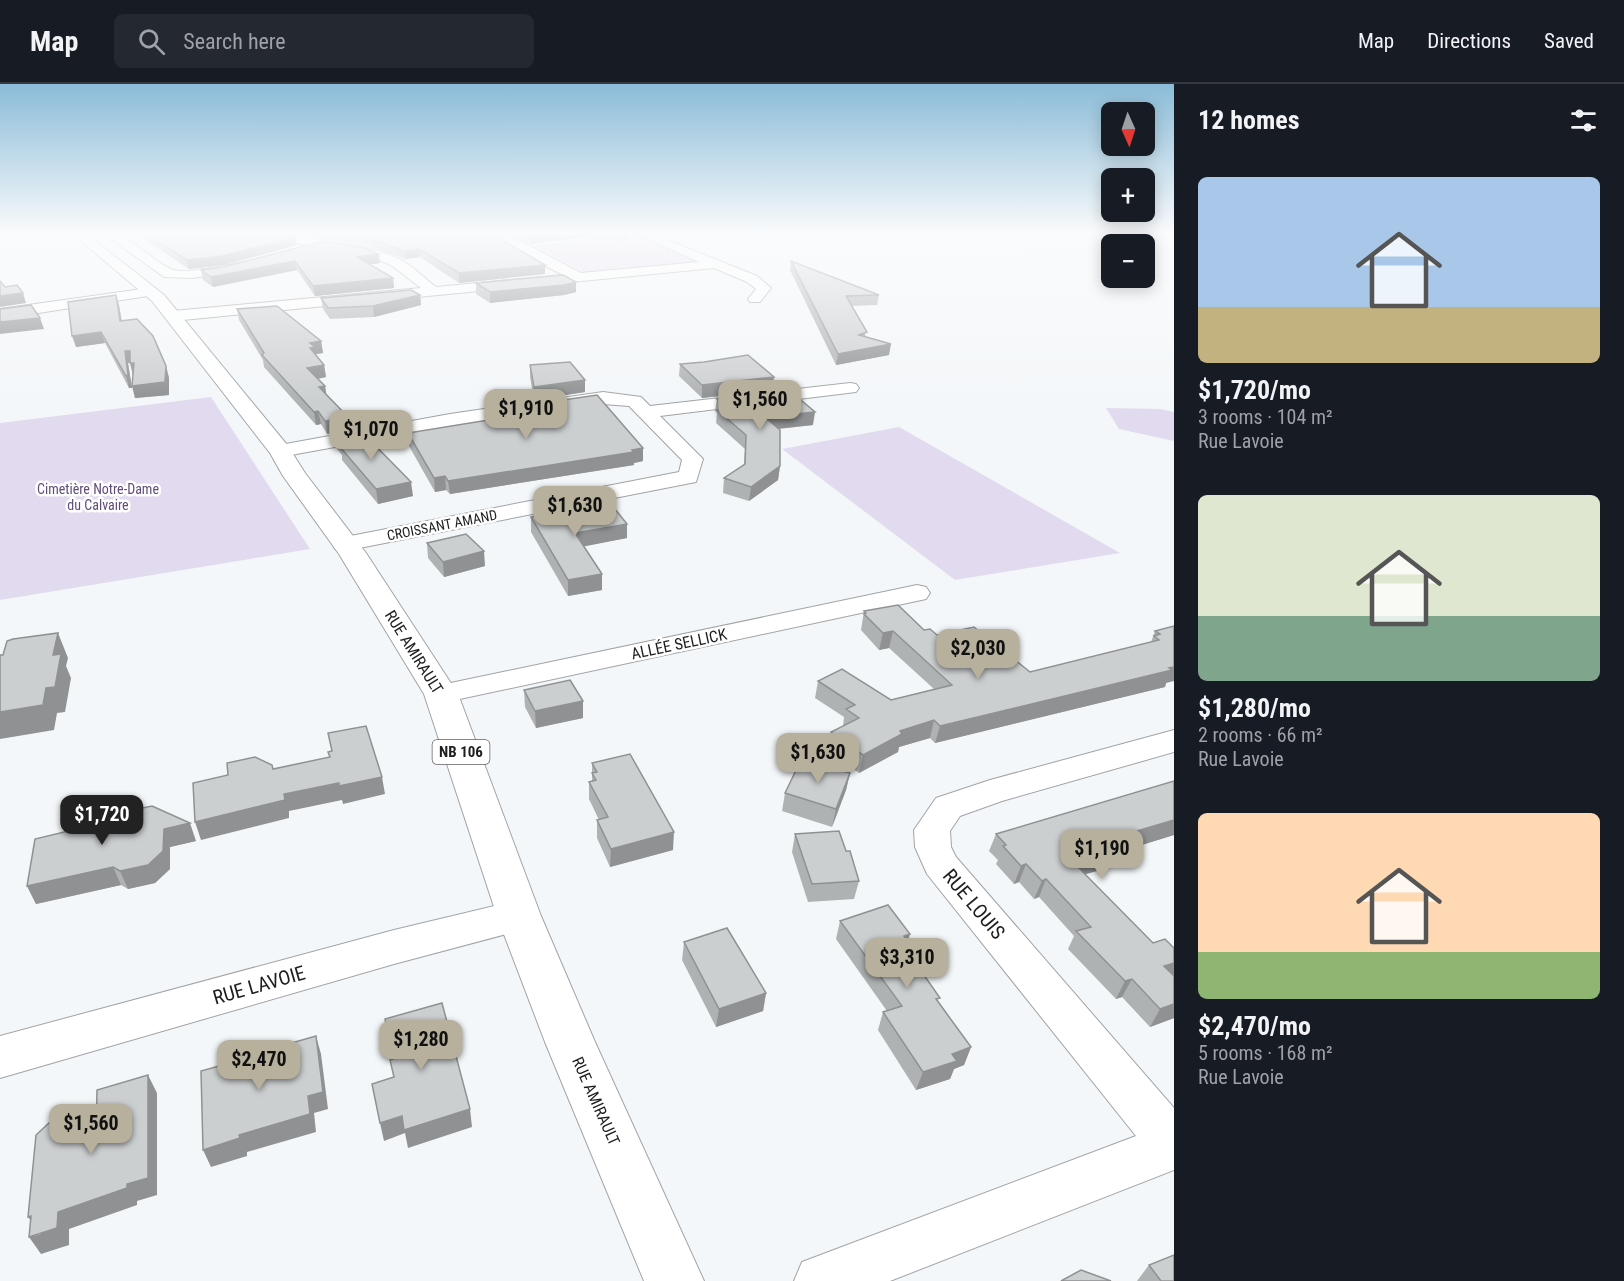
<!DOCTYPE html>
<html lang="en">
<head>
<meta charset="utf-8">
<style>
	:root { --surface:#171b24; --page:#242831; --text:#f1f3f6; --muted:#9ea1a6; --line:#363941; --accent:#b7b09c }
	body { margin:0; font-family:"Roboto Condensed",sans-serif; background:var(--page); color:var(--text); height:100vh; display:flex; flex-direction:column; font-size:22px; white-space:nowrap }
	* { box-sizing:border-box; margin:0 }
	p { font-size:20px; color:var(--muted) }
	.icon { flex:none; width:33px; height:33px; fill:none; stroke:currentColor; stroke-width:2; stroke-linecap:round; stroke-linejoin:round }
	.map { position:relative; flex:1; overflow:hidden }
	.sheet { display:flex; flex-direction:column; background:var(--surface); width:450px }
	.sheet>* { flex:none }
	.needle { width:39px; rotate:177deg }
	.controls { position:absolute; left:1101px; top:18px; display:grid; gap:12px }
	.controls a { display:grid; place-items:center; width:54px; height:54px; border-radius:9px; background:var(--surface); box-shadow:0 3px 15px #0003; font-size:30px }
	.price { position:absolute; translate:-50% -51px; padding:0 14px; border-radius:12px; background:var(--accent); color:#111; font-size:20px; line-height:39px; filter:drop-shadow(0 2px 3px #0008) }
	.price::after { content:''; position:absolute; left:50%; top:36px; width:18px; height:14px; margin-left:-9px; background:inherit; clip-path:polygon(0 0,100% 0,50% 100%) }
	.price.current { background:#222; color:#fff }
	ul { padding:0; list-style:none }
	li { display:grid; align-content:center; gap:12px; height:318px; padding:0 24px }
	li span { display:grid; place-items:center; height:186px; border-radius:9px; color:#555 }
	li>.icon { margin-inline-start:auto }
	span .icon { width:108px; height:108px; fill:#fffc; stroke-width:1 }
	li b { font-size:26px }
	h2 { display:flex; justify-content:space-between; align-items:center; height:72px; padding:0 24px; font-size:26px }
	header { display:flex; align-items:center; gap:36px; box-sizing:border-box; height:84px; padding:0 30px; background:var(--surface); border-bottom:2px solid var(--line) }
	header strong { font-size:28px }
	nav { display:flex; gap:33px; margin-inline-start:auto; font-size:21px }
	.search { width:420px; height:54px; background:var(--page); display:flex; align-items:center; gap:15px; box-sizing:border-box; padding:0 21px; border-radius:9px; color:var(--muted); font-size:22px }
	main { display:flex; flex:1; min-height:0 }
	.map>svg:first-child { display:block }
	.green { fill:#e2daee }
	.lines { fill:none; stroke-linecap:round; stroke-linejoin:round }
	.minor-casing { stroke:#a1a3a5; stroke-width:2 }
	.primary-casing { stroke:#a1a3a5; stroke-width:2 }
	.minor { fill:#fff; fill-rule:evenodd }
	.primary { fill:#fff; fill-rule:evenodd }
	.wall { fill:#afb2b3 }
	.shaded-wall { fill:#8f9192 }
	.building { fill:#cccfd0; stroke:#8f9192; stroke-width:1.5 }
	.labels { text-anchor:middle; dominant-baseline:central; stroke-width:5; stroke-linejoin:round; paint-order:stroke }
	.far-park-label { font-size:14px; fill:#604c78; stroke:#fff }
	.far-street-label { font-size:14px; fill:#1d1e1f; stroke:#fff }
	.shield { fill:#fff; stroke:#616262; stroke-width:1.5 }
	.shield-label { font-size:15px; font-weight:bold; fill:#1d1e1f }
	.street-label { font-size:16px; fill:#1d1e1f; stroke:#fff }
	.near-street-label { font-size:20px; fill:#1d1e1f; stroke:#fff }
</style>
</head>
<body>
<header>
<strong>Map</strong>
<div class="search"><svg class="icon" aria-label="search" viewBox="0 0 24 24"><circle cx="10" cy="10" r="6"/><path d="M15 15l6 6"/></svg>Search here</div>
<nav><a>Map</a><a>Directions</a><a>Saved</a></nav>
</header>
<main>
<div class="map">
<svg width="1174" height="1197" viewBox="0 0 1174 1197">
	<rect width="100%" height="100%" fill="#f4f7f9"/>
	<g class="green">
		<polygon points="623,151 639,151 701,177 700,180 587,190 533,162"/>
		<polygon points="211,313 310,465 0,516 0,339"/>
		<polygon points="1106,324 1160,325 1174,328 1174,357 1119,345"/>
		<polygon points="899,343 1120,469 955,496 782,365"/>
	</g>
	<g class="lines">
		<g class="minor-casing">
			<g id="minor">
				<path d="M106 151C133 150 148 175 171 185 185 191 224 181 240 179L247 183 240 187 192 194 164 193Z"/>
				<path d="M266 151C302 150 366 159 399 175 412 181 424 194 436 203L563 191 485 151H502L522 158 581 189 699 178 639 151H655L757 192 771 204 760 218H750L748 215 756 205 747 198 714 184 173 237 168 235 165 232 168 229 173 227 421 204 391 181 367 171 272 155Z"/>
				<polygon points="149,204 154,205 156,208 154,211 0,235 0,225"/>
				<polygon points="850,299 856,300 859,304 856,308 660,332 703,375 696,398 344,467 335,465 332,460 335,455 679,388 682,376 629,322 603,320 450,342 280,373 273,371 270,367 273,363 280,361 450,330 603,308 641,313 650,322"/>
				<polygon points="917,501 926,503 930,509 926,515 441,619 430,617 426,610 430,603 441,601"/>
				<polygon points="1174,646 1174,668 1002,717 960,732 950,747 951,763 956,773 1174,1024 1174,1086 890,1197 794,1197 802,1178 1136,1052 927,790 915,763 914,746 936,714 990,696"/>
				<polygon points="519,816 533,821 539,832 533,843 394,880 0,994 0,952 394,846"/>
			</g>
		</g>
		<g class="primary-casing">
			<polygon id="primary" points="74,151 88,151 164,211 288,362 305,389 366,469 458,610 541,832 595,958 704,1197 644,1197 545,958 497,832 424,610 339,470 283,392 270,369 152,217"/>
		</g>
		<use href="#minor" class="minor"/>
		<use href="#primary" class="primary"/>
	</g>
	<g class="wall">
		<polygon points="138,151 283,151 296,153 297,161 224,181 189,185"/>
		<polygon points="291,151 496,151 506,158 545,181 545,190 459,199 420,173 405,175 369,162 334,154"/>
		<polygon points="508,151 632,151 623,157 583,153 531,160"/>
		<polygon points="324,157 380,179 370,180 393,194 394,204 315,212 297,186 213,203 203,196 201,186 223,183"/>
		<polygon points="791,177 879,211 877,221 851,222 866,252 889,271 836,281 790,186"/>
		<polygon points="576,198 576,208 564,211 490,219 476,210 476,199"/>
		<polygon points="116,211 119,221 122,237 166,282 169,294 169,311 135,314 133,290 130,279 128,279 132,304 129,304 105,259 76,263"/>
		<polygon points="420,211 421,221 374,233 330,235 323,225 321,214"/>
		<polygon points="237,225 321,257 323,269 316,270 324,281 326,293 318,295 325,302 326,311 350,346 327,350 321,340 316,341 264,283 263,276 239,236"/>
		<polygon points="680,280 773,306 702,314 679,292"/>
		<polygon points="530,281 585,296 585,308 534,316 530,293"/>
		<polygon points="717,315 813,341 779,345 780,382 778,396 749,417 723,409 724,394 744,381 745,365 716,339 717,329 715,327"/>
		<polygon points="536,320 643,377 634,379 634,381 450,410 446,406 435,408 409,362 408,349 536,328"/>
		<polygon points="335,351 413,412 378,420 342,376 342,371 337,365"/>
		<polygon points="531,433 627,440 627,454 584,462 602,490 602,506 568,512 531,448"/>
		<polygon points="427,459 485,482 444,493 428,474"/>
		<polygon points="864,527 924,546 1030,588 1151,558 1155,547 1174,542 1166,599 1165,603 935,659 930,654 899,663 898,668 859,689 827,666 831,648 843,642 844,633 815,614 818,597 891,616 934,605 889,564 879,566 861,546"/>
		<polygon points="524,606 583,634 536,644 525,623"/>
		<polygon points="592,679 673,766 610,783 597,754 597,736 599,736 589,715 589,698 592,697"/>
		<polygon points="850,689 846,706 832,743 782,727 785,709"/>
		<polygon points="1174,697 1174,751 1132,764 1125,779 1085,790 1174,934 1150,943 1122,913 1116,915 1068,865 1074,852 1039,813 1034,815 1019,798 1014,800 996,780 998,776 989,767 996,750"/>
		<polygon points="795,750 859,797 854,815 808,818 792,768"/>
		<polygon points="35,755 196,757 170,763 170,785 155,799 128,805 121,801 36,820 27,802"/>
		<polygon points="840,837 908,857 922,888 939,918 971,963 964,981 954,985 950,995 916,1006 878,946 883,928 887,927 836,855"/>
		<polygon points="684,858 766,909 763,927 716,943 682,876"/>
		<polygon points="1149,1181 1174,1197 1137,1197"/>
	</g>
	<g class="shaded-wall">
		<polygon points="540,151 583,151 583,153 531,160 531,152"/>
		<polygon points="623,151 632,151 623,157"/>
		<polygon points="296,153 297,161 224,181 189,185 187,176"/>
		<polygon points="419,165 420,173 405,175 404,167"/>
		<polygon points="379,170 380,179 358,182 357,173"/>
		<polygon points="295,177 297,186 213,203 211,193"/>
		<polygon points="545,181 545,190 459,199 459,189"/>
		<polygon points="393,194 394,204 315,212 313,202"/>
		<polygon points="576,198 576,208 564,211 490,219 490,208"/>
		<polygon points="23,209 26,219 0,223 0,212"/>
		<polygon points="116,211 119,221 123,248 120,237"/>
		<polygon points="420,211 421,221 374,233 373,222"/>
		<polygon points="40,234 44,245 0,250 0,238"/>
		<polygon points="101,248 105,259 76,263 72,252"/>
		<polygon points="321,257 323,269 316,270 316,275 310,264 310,259"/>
		<polygon points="891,260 889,271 836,281 838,270"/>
		<polygon points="125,267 130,267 133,278 128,279 132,304 129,304 126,292"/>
		<polygon points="130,279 134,279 133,291"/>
		<polygon points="324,281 326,293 310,296 307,284"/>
		<polygon points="166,282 169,294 169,311 135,314 132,302"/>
		<polygon points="774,293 773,306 702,314 702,301"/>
		<polygon points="585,296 585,308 534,316 534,303"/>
		<polygon points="325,302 327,315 319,303"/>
		<polygon points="318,327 321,340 316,341 314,328"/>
		<polygon points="815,328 813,341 764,346 765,333"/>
		<polygon points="348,333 350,346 327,350 325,337"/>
		<polygon points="643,364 643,377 634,379 634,381 450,410 448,397"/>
		<polygon points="780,382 778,396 749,417 751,403"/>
		<polygon points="445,392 446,406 435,408 434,394"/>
		<polygon points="411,398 413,412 378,420 376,405"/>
		<polygon points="627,440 627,454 576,464 575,449"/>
		<polygon points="484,467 485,482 444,493 443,478"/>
		<polygon points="602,490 602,506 568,512 568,496"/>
		<polygon points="893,547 889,564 879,566 883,549"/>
		<polygon points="58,549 68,574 66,582 71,594 65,628 57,629 54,646 0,655 0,628 53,571"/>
		<polygon points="1174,583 1174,597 1166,599 1165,603 935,659 940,642"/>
		<polygon points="583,617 583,634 536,644 535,627"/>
		<polygon points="934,636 930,654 899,663 898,668 859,689 863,671 900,647"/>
		<polygon points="850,689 846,706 832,743 836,725"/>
		<polygon points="382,693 385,710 343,720 342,716 289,727 289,734 201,756 195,738 284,710 339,699"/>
		<polygon points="1174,736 1174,751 1132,764 1125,779 1065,796 1073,778 1123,751"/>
		<polygon points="190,739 196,757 170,763 170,785 155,799 128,805 120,787 164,745"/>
		<polygon points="674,748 673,766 610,783 611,765"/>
		<polygon points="1026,780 1019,798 1014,800 1021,782"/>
		<polygon points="113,783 121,801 36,820 27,802"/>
		<polygon points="1046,795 1039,813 1034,815 1042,797"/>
		<polygon points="910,850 905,868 904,852"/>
		<polygon points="925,878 919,897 917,881"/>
		<polygon points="1174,879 1174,893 1164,882"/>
		<polygon points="1132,895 1122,913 1116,915 1125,897"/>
		<polygon points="766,909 763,927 716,943 719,925"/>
		<polygon points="1174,920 1174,934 1150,943 1160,925"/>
		<polygon points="316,952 321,970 328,1025 314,1029 316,1048 247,1068 247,1072 211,1083 203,1066 308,1012"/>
		<polygon points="971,963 964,981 954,985 950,995 916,1006 923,988 952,970"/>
		<polygon points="148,991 157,1009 157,1111 137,1117 137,1121 69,1145 69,1161 41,1170 29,1153 41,1150 28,1133 58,1128 127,1100"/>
		<polygon points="470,1025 472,1043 408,1064 405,1049 384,1057 380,1039 402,1032"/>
	</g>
	<g class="building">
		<polygon points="148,151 282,151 296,153 222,172 187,176"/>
		<polygon points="355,151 496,151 505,156 502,156 545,181 459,189 419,165 404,167 368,154"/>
		<polygon points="324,157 365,164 379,170 357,173 393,194 313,202 295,177 211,193 201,186 223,183"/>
		<polygon points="791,177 879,211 846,212 867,248 859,251 891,260 838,270"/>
		<polygon points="563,191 576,198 564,201 490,208 476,199"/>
		<polygon points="0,197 5,203 17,201 23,209 0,212"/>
		<polygon points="411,206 420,211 373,222 328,224 321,214"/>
		<polygon points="116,211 120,237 137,235 153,252 166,282 165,298 132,302 134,279 130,279 130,267 125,267 128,291 126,292 101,248 72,252 68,218"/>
		<polygon points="31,221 40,234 0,238 0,225"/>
		<polygon points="277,222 321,257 310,259 315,263 310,264 324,281 307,284 325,302 319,303 348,333 325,337 318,327 314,328 262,271 264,269 237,225"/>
		<polygon points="748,271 774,293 702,301 680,280 704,278"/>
		<polygon points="570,278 585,296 534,303 530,281"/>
		<polygon points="789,306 815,328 765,333 780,346 780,382 751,403 724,394 745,380 746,351 717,326 727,325 717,315"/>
		<polygon points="597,311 643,364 632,366 634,368 448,397 445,392 434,394 408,349 537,328 536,320"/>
		<polygon points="361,347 411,398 376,405 340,363 343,362 335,351"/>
		<polygon points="611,420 627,440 575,449 602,490 568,496 531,433"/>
		<polygon points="466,450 484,467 443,478 427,459"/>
		<polygon points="898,521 924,546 930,545 937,551 974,543 1030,588 1159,556 1154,552 1160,550 1155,547 1174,542 1174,583 1169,584 1172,586 940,642 934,636 900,647 902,650 863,671 831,648 859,634 846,625 855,621 818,597 842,585 891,616 952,601 893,547 883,549 864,530 866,529 864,527"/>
		<polygon points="58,549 53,571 61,570 55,603 46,604 43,621 0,628 0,571 3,571 7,557 13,555"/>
		<polygon points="570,596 583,617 535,627 524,606"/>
		<polygon points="366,642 382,693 339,702 339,699 284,710 285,716 195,738 193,699 228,691 227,679 255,673 272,681 273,685 330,673 328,668 332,667 328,649"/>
		<polygon points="630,670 674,748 611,765 597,736 608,733 589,698 596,696 592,689 597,688 592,679"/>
		<polygon points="801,676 850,689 836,725 785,709"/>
		<polygon points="1174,697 1174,736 1123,751 1134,761 1073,778 1153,859 1165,855 1174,864 1174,879 1164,882 1174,892 1174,920 1160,925 1132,895 1125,897 1076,847 1091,843 1046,795 1042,797 1026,780 1021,782 1003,762 1006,761 996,750"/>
		<polygon points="152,722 190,739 164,745 163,767 148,781 120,787 113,783 27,802 35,755 118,735 128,727"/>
		<polygon points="839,747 846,767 850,767 859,797 812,800 795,750"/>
		<polygon points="888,821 910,850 904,852 925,878 917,881 940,914 936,915 971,963 952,970 957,977 923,988 883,928 902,922 840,837"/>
		<polygon points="727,844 766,909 719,925 684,858"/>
		<polygon points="442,919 470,1025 404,1046 402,1032 380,1039 372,1000 394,993 390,976 393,975 385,935"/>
		<polygon points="316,952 323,1008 308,1012 310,1030 239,1051 240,1054 203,1066 201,987 226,980 225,978"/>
		<polygon points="148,991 148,1094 127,1100 127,1104 58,1128 57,1144 29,1153 31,1132 28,1133 36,1051 49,1039 65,1034 96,1048 97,1006"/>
		<polygon points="1174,1171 1174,1197 1161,1197 1149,1181"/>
		<polygon points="1081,1186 1111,1197 1061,1197"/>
	</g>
	<linearGradient id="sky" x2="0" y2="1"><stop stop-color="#8bbcd8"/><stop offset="0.47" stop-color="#fafbfc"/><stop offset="1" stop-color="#fafbfc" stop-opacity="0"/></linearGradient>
	<rect width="1174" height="318" fill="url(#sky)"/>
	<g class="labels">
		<g class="far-park-label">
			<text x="98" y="405">Cimetière Notre-Dame<tspan x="98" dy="16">du Calvaire</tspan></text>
		</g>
		<g class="far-street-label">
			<text transform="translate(442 441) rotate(-11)">CROISSANT AMAND</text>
		</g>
		<rect class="shield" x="432.5" y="656" width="57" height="24" rx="4.5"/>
		<g class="shield-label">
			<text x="461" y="668">NB 106</text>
		</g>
		<g class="street-label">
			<text transform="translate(679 560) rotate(-12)">ALLÉE SELLICK</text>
			<text transform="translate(414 568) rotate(58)">RUE AMIRAULT</text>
			<text transform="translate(596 1017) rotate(66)">RUE AMIRAULT</text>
		</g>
		<g class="near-street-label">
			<text transform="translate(974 820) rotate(50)">RUE LOUIS</text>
			<text transform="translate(259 901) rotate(-16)">RUE LAVOIE</text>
		</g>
	</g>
</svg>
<div class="controls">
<a><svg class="needle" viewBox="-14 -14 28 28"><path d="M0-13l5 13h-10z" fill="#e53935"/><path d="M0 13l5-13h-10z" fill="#9ea1a6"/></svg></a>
<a>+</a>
<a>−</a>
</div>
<b class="price" style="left:760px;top:347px">$1,560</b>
<b class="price" style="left:526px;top:356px">$1,910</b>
<b class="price" style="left:371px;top:377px">$1,070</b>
<b class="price" style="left:575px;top:453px">$1,630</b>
<b class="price" style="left:978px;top:596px">$2,030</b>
<b class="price" style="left:818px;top:700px">$1,630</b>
<b class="price current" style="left:102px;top:762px">$1,720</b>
<b class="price" style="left:1102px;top:796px">$1,190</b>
<b class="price" style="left:907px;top:905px">$3,310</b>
<b class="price" style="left:421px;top:987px">$1,280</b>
<b class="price" style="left:259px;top:1007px">$2,470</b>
<b class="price" style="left:91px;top:1071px">$1,560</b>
</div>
<section class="sheet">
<h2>12 homes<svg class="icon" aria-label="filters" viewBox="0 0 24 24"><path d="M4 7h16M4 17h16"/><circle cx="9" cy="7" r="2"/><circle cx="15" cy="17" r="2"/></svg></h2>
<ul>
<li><span style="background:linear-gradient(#a9c7e8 70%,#c2b280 0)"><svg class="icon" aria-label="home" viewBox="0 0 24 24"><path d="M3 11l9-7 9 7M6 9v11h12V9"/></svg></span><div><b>$1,720/mo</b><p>3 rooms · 104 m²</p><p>Rue Lavoie</p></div></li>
<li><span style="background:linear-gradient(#dfe7d0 65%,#7fa58c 0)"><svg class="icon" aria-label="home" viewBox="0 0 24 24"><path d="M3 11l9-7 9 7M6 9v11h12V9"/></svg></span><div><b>$1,280/mo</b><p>2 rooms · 66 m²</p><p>Rue Lavoie</p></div></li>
<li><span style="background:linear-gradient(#ffd9b3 75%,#8fb573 0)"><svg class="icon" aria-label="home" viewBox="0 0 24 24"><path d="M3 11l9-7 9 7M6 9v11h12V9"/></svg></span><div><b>$2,470/mo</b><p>5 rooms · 168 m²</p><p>Rue Lavoie</p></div></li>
</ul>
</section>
</main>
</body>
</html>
